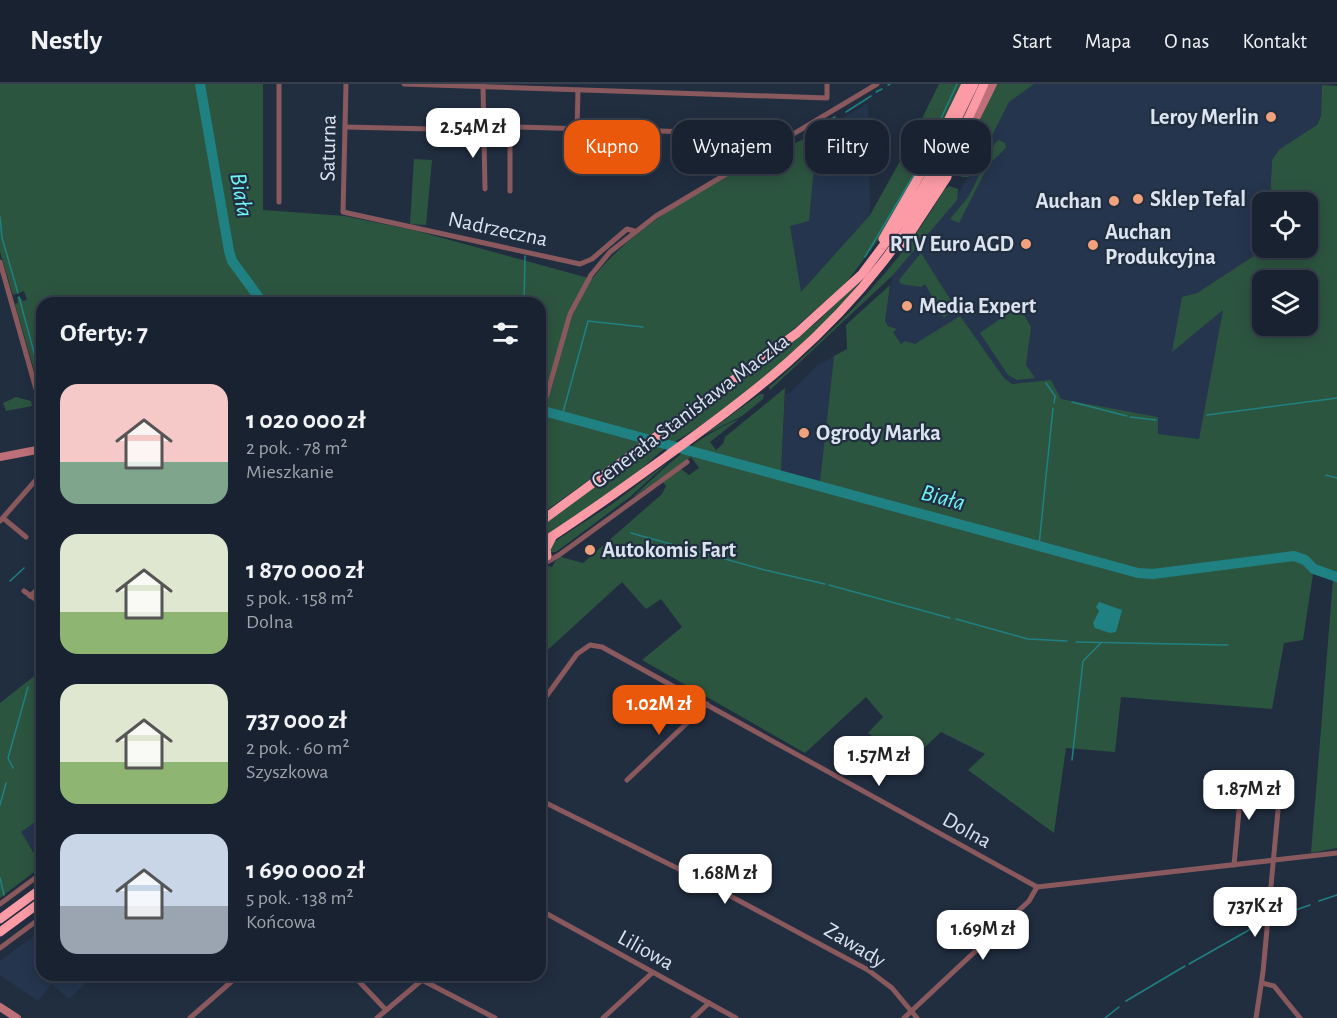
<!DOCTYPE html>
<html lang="pl">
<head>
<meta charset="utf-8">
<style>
	:root { --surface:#192230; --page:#262f3c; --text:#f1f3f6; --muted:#9fa4ab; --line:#373f4c; --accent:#ea580c }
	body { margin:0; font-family:"Alegreya Sans",sans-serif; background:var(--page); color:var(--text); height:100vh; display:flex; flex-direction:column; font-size:22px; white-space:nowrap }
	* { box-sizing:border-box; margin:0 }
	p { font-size:20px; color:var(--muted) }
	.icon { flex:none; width:33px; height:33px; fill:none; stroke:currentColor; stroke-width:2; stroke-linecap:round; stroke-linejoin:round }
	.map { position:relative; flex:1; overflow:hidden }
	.sheet { position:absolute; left:36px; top:213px; width:510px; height:684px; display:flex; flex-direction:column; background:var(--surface); border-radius:18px; box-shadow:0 3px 15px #0003,0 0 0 2px var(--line) }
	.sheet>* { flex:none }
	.top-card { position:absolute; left:564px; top:36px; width:570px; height:54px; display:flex; gap:12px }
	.fabs { position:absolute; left:1252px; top:108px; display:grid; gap:12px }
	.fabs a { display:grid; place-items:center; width:66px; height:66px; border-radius:12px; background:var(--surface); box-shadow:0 3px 15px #0003,0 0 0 2px var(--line); font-size:30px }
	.price { position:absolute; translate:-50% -51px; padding:0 14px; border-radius:12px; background:#fff; color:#222; font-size:20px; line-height:39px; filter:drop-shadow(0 2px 3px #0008) }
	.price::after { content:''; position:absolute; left:50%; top:36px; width:18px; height:14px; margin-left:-9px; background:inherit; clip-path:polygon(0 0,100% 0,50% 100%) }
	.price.on { background:var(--accent); color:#fff }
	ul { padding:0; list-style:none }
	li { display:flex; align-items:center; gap:18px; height:150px; padding:0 24px }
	li span { display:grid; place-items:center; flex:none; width:168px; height:120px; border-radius:18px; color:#555 }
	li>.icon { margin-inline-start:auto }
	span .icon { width:72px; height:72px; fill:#fffc; stroke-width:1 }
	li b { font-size:26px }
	h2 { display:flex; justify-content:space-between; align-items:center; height:72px; padding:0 24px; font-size:26px }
	.pill { padding:0 21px; border-radius:18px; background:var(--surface); box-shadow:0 3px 15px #0003,0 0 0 2px var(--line); font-size:21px; line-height:54px }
	.pill.on { background:var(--accent); color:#fff }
	header { display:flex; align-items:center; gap:36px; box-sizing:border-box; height:84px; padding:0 30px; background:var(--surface); border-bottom:2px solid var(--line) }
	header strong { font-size:28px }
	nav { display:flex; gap:33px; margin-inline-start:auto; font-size:21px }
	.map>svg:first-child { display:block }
	.built { fill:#25354d }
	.green { fill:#2c5540; fill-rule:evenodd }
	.water { fill:#208182 }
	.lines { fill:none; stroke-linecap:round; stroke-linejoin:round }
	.stream { stroke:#208182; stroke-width:1.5 }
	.river { stroke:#208182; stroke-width:10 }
	.street { stroke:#8a595e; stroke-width:5 }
	.secondary { stroke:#be7079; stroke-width:8 }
	.highway { stroke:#fc9ba5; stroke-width:9 }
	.poi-dot { fill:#f1a17c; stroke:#212e40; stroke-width:2 }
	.labels { text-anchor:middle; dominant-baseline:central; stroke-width:4.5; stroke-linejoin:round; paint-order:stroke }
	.poi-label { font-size:22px; font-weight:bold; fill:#dbe3ef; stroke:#212e40; text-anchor:start }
	.street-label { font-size:22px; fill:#dbe3ef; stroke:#212e40 }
	.water-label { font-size:24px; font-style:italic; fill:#70f4f5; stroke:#212e40 }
</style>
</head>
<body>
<header>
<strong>Nestly</strong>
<nav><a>Start</a><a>Mapa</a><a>O nas</a><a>Kontakt</a></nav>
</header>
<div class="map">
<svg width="1337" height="934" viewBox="0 0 1337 934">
	<rect width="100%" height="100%" fill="#212e40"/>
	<g class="built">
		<polygon points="1001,0 1337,0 1322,1 1321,32 1316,41 1272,76 1270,118 1263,118 1263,164 1266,164 1197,209 1182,214 1224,225 1199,355 1158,350 1158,333 1060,315 1051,296 1012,300 1004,294 985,267 901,260 893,248 896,245 886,240 884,234 893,191 958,110 970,90"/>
		<polygon points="868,19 870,131 800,209 790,141 809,137 817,50"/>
		<polygon points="834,272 820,397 781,387 785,310 790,309 817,282"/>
		<polygon points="42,733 42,778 20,748"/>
		<polygon points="42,846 42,891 76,891 85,900 69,915 51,900 38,917 0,891 0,877"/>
	</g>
	<g class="green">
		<path d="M0 0H263V126L345 132 417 147 592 195C637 135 747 77 817 50L809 137 790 142 801 208 870 131 908 63 939 0H962L938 51 879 155 846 199 796 243 706 313 540 431V219H42V313L15 220 18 219 17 213H20L23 217 27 216 24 207 13 211 0 168Z"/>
		<polygon points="997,0 1034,0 1009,18 974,87 968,93 962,93 957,89 958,81"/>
		<path d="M1322 1 1337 2V764L1311 769 1333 496 1313 490 1303 556 1284 559 1272 625 1121 613 1115 668 1066 664 1054 749 968 686 985 670 941 648 909 678 868 649 883 633 866 613 805 669 642 576 682 543 661 515 646 525 622 498 540 573V486L549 482 552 483 555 477 561 473 583 479 662 410 666 402 663 398 681 385 689 391 699 384 691 373 632 414C665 383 697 352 739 335L710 358 716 366 723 360 725 353 785 304 781 387 820 397 834 272 847 265 846 241 890 201 885 237 888 242 897 245 893 248 901 260 905 257 915 260 960 232 1004 294 1012 300 1051 296 1061 315 1158 333V350L1199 355 1223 226 1172 268 1182 213 1197 209 1266 164H1308V118H1270L1272 76 1280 65 1317 41 1321 32ZM1263 196H1308V242H1263Z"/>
		<polygon points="999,56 1005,59 1006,64 989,80 959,139 950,135 969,112 995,59"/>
		<polygon points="414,75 432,76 426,141 410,140"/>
		<path d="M949 102 958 105 957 116 893 191 770 306 769 303C833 248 902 181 943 107Z"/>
		<polygon points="921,169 955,223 944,234 925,200 921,203 901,200 899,196"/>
		<path d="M867 190C814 255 748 315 676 357 659 367 644 384 627 397 599 417 569 436 540 455V443L680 340H686L696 333 697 328 815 240Z"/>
		<polygon points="1014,225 1021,226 1031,243 1026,281 1035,294 1017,296 1008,291 980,249"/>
		<polygon points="760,310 764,310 763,315 742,332 704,351"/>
		<polygon points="16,313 31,317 32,322 6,327 3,319"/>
		<polygon points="668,378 630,413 556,468 550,468 549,461 612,420"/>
		<polygon points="42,586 42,733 21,748 42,782 0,814 0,619"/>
	</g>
	<polygon class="water" points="1099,518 1122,526 1116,548 1110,549 1095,544 1093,539 1099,527 1096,523"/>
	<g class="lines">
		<g class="stream">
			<polyline points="888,1 890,0"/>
			<polyline points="876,8 882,5"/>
			<polyline points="846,28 871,12"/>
			<polyline points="808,49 835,33"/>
			<polyline points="0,133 2,154 18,209"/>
			<polyline points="865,173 919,82 957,0"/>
			<polyline points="19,213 42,298"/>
			<polyline points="524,219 525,172"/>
			<polyline points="1046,299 1055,312 1054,319"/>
			<polyline points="1072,318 1127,332"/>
			<polyline points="1207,331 1337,314"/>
			<polyline points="562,332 588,237 643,243"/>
			<polyline points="1130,333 1156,336"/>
			<polyline points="1326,391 1337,394"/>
			<polyline points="631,449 765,486 825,500"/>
			<polyline points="1039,461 1053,324"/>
			<polyline points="10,497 24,484"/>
			<polyline points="829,501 950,534"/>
			<polyline points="956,535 1028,555 1067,557"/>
			<polyline points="1076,558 1228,561"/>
			<polyline points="1072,676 1083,577 1101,559"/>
			<polyline points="13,684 8,674 28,603"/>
			<polyline points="0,721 6,699"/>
			<polyline points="0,794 4,811"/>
			<polyline points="1319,817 1337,811"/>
			<polyline points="1278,832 1310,821"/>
			<polyline points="1189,880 1263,838"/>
			<polyline points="1126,917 1185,882"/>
			<polyline points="1105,934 1119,923"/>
		</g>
		<g class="river">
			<polyline points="200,0 229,167 232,177 263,219"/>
			<polyline points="540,326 1138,489 1153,490 1294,472 1305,476 1314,485 1337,493"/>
		</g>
		<g class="street">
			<polyline points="346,0 343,128 580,180 592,175 627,145 634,147"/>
			<polyline points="404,0 827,14 827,0"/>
			<polyline points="483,2 485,105"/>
			<polyline points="345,43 474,46 483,42 694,48"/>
			<polyline points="577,45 578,6"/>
			<polyline points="510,107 510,43"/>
			<polyline points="279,118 279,0"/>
			<polyline points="0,178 42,326"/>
			<polyline points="540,335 570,230 591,191 610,168 656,132 877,0"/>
			<polyline points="3,434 26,453"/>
			<polyline points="0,437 42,389"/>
			<polyline points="540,482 559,471 687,378"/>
			<polyline points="24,507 42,520"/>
			<polyline points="30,512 42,501"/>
			<polyline points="540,621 577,570 590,561 602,563 1037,803 1337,769"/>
			<polyline points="627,696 707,620"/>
			<polyline points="540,716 695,793 868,886 892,904 917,934"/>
			<polyline points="1234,781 1242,694"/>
			<polyline points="0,820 42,789"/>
			<polyline points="540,826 736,934"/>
			<polyline points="0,864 42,833"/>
			<polyline points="353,891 386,926"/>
			<polyline points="1262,899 1274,902 1300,934"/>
			<polyline points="190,934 239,891"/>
			<polyline points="377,934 422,896 495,934"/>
			<polyline points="603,934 652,889"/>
			<polyline points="693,934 709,919"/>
			<polyline points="904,934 1029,817 1037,803"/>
			<polyline points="1256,934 1263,888 1281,694"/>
		</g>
		<g class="secondary">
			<polyline points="947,93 993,0"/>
			<polyline points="0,373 42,365"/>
			<polyline points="0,923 17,934"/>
		</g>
		<g class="highway">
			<polyline points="883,155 932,70 966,0"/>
			<polyline points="903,160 947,93"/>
			<polyline points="540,438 797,249 862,190 904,134 927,97 974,0"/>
			<path d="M540 460C589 429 635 395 682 361 759 305 824 254 883 178 925 124 956 62 984 0"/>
			<polyline points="547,472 546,465 552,453"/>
			<polyline points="0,835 42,804"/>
			<polyline points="0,848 42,817"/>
		</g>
	</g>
	<g class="poi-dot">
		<circle cx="1271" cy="33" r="6"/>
		<circle cx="1138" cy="115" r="6"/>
		<circle cx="1114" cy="117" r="6"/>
		<circle cx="1026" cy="160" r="6"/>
		<circle cx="1093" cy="161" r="6"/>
		<circle cx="907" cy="222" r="6"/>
		<circle cx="804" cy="349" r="6"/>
		<circle cx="590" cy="466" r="6"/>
	</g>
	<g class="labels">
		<g class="poi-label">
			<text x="1259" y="33" text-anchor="end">Leroy Merlin</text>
			<text x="1150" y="115">Sklep Tefal</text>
			<text x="1102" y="117" text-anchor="end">Auchan</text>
			<text x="1105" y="148">Auchan<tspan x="1105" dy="25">Produkcyjna</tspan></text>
			<text x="1014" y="160" text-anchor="end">RTV Euro AGD</text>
			<text x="919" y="222">Media Expert</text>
			<text x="816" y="349">Ogrody Marka</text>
			<text x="602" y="466">Autokomis Fart</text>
		</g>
		<g class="street-label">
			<text transform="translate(328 64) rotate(-89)">Saturna</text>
			<text transform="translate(498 145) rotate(12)">Nadrzeczna</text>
			<text transform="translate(690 327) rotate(-37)">Generała Stanisława Maczka</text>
			<text transform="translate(967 746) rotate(29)">Dolna</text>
			<text transform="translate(855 861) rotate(31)">Zawady</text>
			<text transform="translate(646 866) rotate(29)">Liliowa</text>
		</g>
		<g class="water-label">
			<text transform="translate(241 111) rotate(80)">Biała</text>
			<text transform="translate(943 414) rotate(15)">Biała</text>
		</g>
	</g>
</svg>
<div class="fabs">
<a><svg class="icon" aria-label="locate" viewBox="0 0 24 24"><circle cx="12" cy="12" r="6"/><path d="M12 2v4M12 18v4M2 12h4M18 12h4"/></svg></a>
<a><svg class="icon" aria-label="layers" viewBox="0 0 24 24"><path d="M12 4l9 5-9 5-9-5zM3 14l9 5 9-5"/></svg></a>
</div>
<b class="price" style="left:473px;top:75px">2.54M zł</b>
<b class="price on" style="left:659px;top:652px">1.02M zł</b>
<b class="price" style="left:879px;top:703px">1.57M zł</b>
<b class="price" style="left:1249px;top:737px">1.87M zł</b>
<b class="price" style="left:725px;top:821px">1.68M zł</b>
<b class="price" style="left:1255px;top:854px">737K zł</b>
<b class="price" style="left:983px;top:877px">1.69M zł</b>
<div class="top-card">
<a class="pill on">Kupno</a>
<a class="pill">Wynajem</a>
<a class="pill">Filtry</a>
<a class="pill">Nowe</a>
</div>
<section class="sheet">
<h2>Oferty: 7<svg class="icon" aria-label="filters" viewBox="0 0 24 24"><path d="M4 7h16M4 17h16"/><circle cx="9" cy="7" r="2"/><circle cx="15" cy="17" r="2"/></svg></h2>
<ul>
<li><span style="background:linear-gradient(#f6c9c9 65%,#7fa58c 0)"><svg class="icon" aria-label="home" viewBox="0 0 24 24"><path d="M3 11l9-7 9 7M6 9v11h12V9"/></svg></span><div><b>1 020 000 zł</b><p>2 pok. · 78 m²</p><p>Mieszkanie</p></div></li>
<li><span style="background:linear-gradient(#dfe7d0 65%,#8fb573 0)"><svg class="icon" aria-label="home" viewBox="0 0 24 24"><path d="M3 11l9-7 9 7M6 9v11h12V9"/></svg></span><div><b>1 870 000 zł</b><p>5 pok. · 158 m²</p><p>Dolna</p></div></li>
<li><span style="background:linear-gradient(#dfe7d0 65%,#8fb573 0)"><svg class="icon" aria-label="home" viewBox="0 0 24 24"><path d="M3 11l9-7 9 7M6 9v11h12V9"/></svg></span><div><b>737 000 zł</b><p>2 pok. · 60 m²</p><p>Szyszkowa</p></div></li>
<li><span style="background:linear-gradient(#c9d6e8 60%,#9aa5b1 0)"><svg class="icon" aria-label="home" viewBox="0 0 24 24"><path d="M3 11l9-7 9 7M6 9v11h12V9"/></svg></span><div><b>1 690 000 zł</b><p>5 pok. · 138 m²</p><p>Końcowa</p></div></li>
</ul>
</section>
</div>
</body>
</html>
